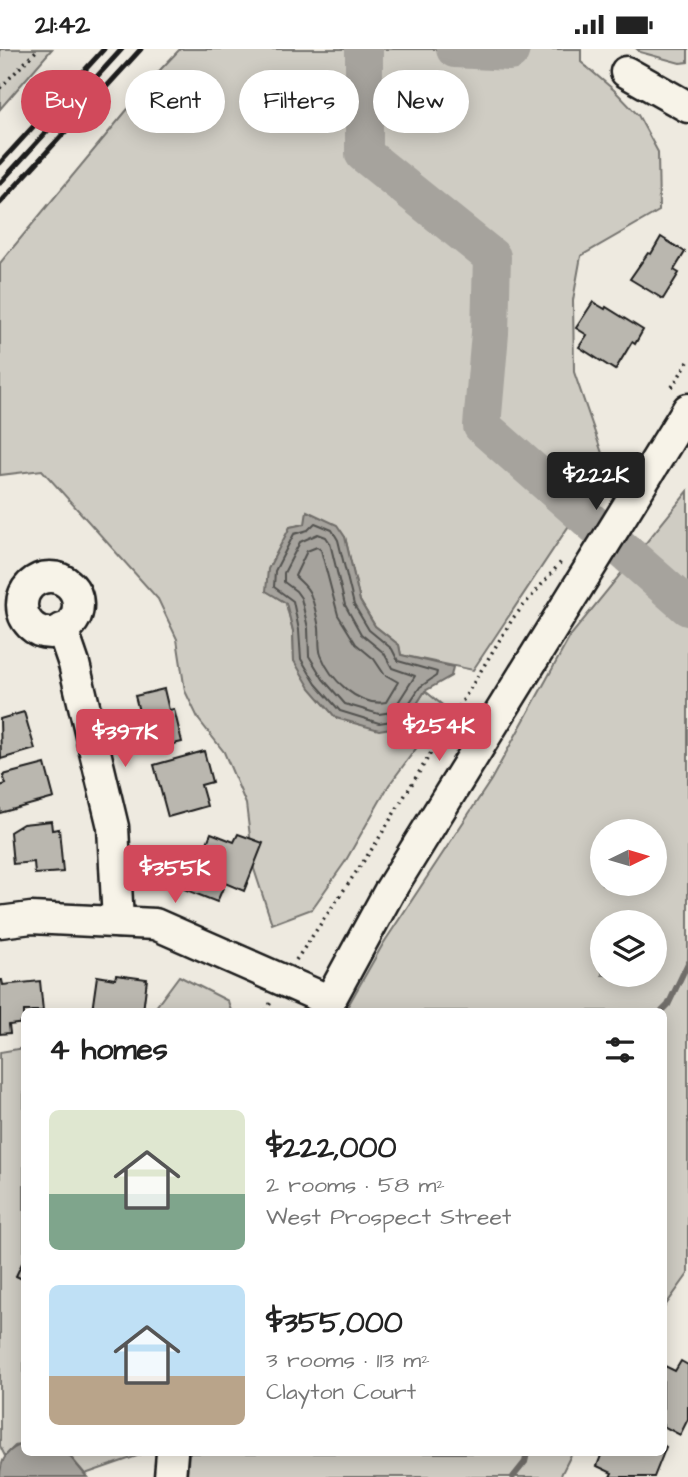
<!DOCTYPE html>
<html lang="en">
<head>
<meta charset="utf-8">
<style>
	:root { --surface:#fff; --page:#f2f2f2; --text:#222; --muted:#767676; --accent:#d1495b }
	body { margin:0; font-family:"Architects Daughter",sans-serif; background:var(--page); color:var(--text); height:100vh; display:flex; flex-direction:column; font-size:26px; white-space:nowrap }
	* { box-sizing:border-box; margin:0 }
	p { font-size:23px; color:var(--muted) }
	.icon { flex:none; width:38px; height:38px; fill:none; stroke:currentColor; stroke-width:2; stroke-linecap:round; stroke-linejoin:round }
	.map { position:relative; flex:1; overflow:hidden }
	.panel { position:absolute; left:21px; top:959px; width:646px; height:448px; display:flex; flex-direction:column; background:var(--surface); border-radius:10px; box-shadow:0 4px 18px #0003 }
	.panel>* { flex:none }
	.guide { position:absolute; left:21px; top:21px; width:648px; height:63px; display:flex; gap:14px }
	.needle { width:46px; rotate:85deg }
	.fabs { position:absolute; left:590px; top:770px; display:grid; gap:14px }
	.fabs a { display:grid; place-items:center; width:77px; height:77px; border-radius:50%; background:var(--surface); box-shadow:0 4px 18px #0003; font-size:35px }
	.price { position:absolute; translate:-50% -60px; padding:0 16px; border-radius:7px; background:var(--accent); color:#fff; font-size:23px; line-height:46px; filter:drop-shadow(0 2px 4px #0008) }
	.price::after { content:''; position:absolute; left:50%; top:42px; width:21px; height:16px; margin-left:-10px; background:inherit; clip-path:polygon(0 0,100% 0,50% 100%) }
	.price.active { background:#222; color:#fff }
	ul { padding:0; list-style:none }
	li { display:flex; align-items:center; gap:21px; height:175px; padding:0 28px }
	li span { display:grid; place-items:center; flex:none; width:196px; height:140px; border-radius:10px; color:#555 }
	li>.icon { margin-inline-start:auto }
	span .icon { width:84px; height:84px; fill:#fffc; stroke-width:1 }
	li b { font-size:30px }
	h2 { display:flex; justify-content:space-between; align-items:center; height:84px; padding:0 28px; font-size:30px }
	.pill { padding:0 24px; border-radius:32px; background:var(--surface); box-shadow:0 4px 18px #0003; font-size:24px; line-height:63px }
	.pill.active { background:var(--accent); color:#fff }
	.status { display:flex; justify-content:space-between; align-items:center; height:49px; padding:0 35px; background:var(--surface); direction:ltr }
	.status svg { height:19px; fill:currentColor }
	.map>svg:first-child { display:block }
	.green { fill:#cfccc3; stroke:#767470; stroke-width:2; fill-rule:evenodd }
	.water { fill:#a6a39d; stroke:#6f6d69; stroke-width:2 }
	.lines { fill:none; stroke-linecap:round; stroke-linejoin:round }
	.shore { stroke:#535250; stroke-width:2 }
	.stream { stroke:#6f6d69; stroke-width:6 }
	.river { stroke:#a6a39d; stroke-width:38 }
	.building { fill:#bab7af; stroke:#1c1c1c; stroke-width:2 }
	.minor-casing { stroke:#1c1c1c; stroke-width:35 }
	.path { stroke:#1c1c1c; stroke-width:3.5; stroke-dasharray:2 5; stroke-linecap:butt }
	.minor { stroke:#f7f3e8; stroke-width:30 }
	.rail { stroke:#1c1c1c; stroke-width:5 }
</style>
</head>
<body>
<div class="status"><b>21:42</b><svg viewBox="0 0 49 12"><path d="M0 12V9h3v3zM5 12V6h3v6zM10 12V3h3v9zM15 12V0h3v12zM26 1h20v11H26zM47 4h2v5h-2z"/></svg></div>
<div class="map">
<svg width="688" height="1428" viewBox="0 0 688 1428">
	<rect width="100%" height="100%" fill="#eeeae0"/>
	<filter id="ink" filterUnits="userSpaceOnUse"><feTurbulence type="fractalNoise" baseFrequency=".0143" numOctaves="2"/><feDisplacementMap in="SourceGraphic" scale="14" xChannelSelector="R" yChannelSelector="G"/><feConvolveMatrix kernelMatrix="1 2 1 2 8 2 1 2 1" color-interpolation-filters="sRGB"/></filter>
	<g filter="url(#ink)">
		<g class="green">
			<polygon points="0,0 52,0 0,60"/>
			<polygon points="180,0 581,0 581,13 614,41 638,66 658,103 659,162 581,207 573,251 574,323 604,410 594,439 473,621 401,606 399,596 375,577 360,552 345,488 305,475 290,478 267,542 286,554 293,582 294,612 402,677 425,642 446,659 389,736 345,813 312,860 272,875 254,820 246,755 224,703 199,671 185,642 177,590 158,550 42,421 0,426 0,214 161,20"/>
			<polygon points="637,0 688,0 688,13 680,14 640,3"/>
			<path d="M688 442V1225L663 1260V962H345L383 895 491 731 571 586ZM602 782H654V835H602ZM602 873H654V926H602Z"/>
			<polygon points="179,927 228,952 231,962 153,962"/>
			<polygon points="24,999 24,1395 15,1397 5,1407 0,1397 0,1003"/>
			<polygon points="67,1404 141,1404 140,1406 85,1425"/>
			<polygon points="189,1404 572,1404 560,1428 187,1428"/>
		</g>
		<g class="water">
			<polygon points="307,462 337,476 345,488 360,552 375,577 399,596 401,606 453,618 451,627 425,642 403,677 379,681 336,669 310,639 294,612 293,582 286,554 266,542 268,520 290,478 305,475"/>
			<path d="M24 1395V1404H67L87 1428H0C0 1411 8 1399 24 1395Z"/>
		</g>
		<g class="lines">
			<g class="shore">
				<polygon points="315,474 332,481 338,491 354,556 369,581 392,600 398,612 437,623 436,627 420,638 398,671 379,674 340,662 316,635 301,610 299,581 293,552 274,538 275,522 294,485 308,481"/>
				<polygon points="318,485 326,488 330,494 345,556 361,585 384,604 392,619 415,627 392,663 379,665 345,655 323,630 309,607 308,579 301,549 296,542 284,533 284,524 300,493"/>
				<path d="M317 498 321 501 338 566 356 595 374 610 384 625 398 633 386 653C358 658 330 630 321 606 318 598 320 587 319 579 317 568 315 557 311 547 308 537 300 533 295 527L307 502Z"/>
			</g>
			<g class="stream">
				<polyline points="662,962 668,956 688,914"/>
				<polyline points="513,1428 525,1413 527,1404"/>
			</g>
			<g class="river">
				<polyline points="364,0 364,105 492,208 490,284 482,377 688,558"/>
				<polyline points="455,0 510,3 511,0"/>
			</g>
		</g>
		<g class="building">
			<polygon points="661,188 685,203 674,221 679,224 663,250 630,230 648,204 651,205"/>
			<polygon points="593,253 605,260 606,258 643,281 635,295 632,293 615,321 579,298 587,286 576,279"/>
			<polygon points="164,640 169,661 174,660 182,693 144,702 136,671 141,670 135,647"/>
			<polygon points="24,663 35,700 1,710 0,670"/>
			<polygon points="204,702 212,733 201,736 207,757 168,768 154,716"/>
			<polygon points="45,715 54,749 0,764 0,737 6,735 3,726"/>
			<polygon points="51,772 52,781 59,780 63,823 35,825 34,813 13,815 10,783 23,775"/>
			<polygon points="211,784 234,793 238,785 263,794 244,842 225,834 217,853 184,840 200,797 205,799"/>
			<polygon points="116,926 147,930 143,962 92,962 97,927 115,930"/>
			<polygon points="0,931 2,931 3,936 40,932 43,962 24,962 24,974 9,976 10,984 0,985"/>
			<polygon points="24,1210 24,1231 16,1227"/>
			<polygon points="681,1312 688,1316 688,1370 680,1386 663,1377 663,1316 675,1322"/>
			<polygon points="663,1396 666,1398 654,1428 610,1428 612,1424 597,1417 602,1404 663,1404"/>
		</g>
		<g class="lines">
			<g class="minor-casing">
				<g id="minor">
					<polyline points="626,23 688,58"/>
					<circle cx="50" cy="556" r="28"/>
					<polyline points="62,580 74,615 113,778 118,873"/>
					<polyline points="0,873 31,869 155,875 330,952"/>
					<polyline points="324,962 389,843 688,360"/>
					<polyline points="170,1428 172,1404"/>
				</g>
			</g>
			<g class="path">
				<polyline points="0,39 38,0"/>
				<polyline points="672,338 688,313"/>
				<polyline points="296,911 376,794 513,569 561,513"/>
				<polyline points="266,962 271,953"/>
			</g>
			<use href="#minor" class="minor"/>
			<g class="rail">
				<polyline points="0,114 104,0"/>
				<polyline points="0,134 122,0"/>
				<polyline points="0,154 141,0"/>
			</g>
		</g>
	</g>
</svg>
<div class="fabs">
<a><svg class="needle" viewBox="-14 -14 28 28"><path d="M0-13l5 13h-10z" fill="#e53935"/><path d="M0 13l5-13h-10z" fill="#767676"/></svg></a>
<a><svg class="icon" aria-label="layers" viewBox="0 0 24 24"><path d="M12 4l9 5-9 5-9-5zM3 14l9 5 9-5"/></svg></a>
</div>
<b class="price active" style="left:596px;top:463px">$222K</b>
<b class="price" style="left:439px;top:714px">$254K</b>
<b class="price" style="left:125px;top:720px">$397K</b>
<b class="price" style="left:175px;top:856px">$355K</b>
<div class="guide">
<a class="pill active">Buy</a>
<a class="pill">Rent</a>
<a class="pill">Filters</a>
<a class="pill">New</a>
</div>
<section class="panel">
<h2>4 homes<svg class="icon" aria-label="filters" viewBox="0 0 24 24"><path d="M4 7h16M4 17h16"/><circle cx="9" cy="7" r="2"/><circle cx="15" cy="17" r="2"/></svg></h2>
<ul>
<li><span style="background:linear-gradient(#dfe7d0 60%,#7fa58c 0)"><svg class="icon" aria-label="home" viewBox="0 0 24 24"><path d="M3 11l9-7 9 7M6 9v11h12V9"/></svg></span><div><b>$222,000</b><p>2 rooms · 58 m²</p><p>West Prospect Street</p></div></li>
<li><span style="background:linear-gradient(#bfe0f5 65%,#b9a48a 0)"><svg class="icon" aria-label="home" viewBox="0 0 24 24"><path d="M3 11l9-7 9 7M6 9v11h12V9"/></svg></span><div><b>$355,000</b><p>3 rooms · 113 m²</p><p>Clayton Court</p></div></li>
</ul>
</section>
</div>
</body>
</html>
